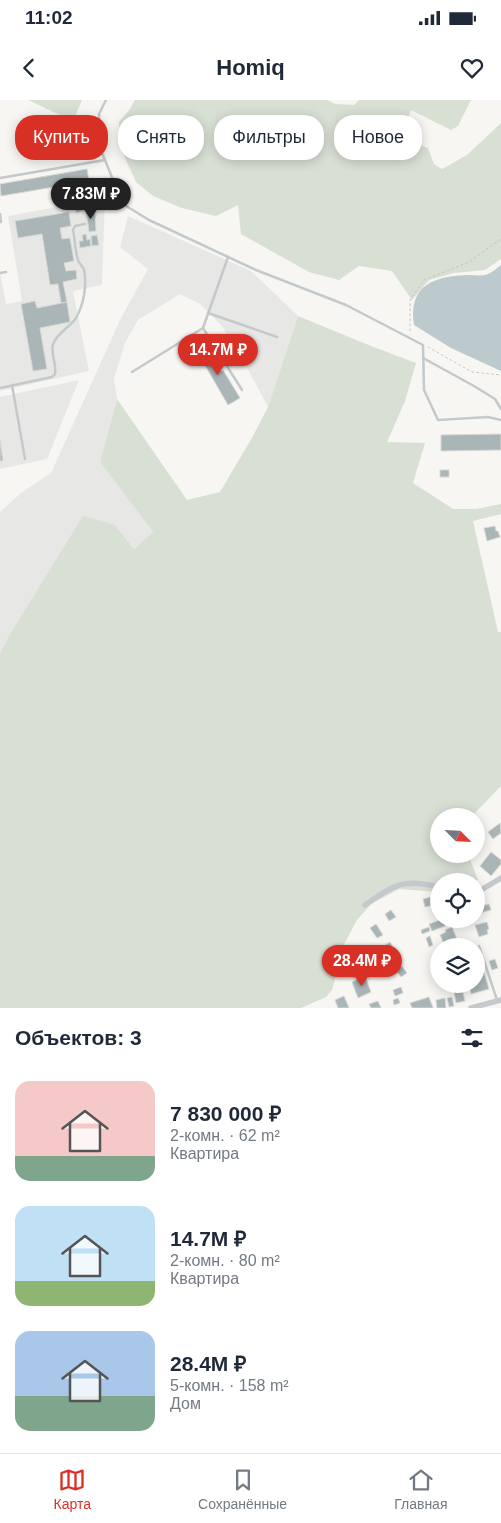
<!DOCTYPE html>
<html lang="ru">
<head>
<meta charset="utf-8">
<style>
	:root { --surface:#fff; --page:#f2f2f3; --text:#1f2937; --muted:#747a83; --line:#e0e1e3; --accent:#d93025 }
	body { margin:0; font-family:Arial,sans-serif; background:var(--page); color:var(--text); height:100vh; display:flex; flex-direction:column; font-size:19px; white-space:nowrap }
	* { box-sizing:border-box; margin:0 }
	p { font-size:16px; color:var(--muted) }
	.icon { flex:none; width:28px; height:28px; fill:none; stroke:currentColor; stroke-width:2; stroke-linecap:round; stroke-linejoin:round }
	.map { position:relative; height:908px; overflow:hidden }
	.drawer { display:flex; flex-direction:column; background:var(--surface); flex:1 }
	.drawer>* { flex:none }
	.guide { position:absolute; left:15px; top:15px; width:471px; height:45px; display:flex; gap:10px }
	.needle { width:32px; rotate:114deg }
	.buttons { position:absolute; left:430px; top:708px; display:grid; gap:10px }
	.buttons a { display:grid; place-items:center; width:55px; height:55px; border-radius:50%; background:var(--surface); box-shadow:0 2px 12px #0003; font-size:25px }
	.price { position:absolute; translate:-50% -42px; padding:0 11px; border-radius:18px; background:var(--accent); color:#fff; font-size:16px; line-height:32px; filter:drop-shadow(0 1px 2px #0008) }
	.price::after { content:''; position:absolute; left:50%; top:30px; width:15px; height:11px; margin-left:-8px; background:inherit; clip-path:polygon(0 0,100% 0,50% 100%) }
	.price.active { background:#222; color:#fff }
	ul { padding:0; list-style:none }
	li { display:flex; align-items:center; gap:15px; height:125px; padding:0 15px }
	li span { display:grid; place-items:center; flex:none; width:140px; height:100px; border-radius:15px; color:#555 }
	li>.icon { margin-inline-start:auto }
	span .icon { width:60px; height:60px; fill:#fffc; stroke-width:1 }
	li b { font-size:21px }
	h2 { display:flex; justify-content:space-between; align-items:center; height:60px; padding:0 15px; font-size:21px }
	.chip { padding:0 18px; border-radius:20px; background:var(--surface); box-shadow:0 2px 12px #0003; font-size:18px; line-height:45px }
	.chip.active { background:var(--accent); color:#fff }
	.status { display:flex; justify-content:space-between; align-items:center; height:35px; padding:0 25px; background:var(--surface); direction:ltr }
	.status svg { height:14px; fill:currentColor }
	header { display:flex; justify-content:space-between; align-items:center; height:65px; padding:0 15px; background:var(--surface); font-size:22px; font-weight:800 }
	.menu { display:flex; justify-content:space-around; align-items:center; height:70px; border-top:1px solid var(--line); background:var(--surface); font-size:14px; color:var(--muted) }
	.menu a { display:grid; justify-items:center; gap:2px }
	.menu .active { color:var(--accent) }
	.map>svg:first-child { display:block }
	.built { fill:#e7e8e6 }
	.green { fill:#d8dfd3 }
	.water { fill:#bccacd }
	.building { fill:#aab5b8; stroke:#d8d8d5 }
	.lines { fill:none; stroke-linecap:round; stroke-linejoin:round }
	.path { stroke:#bfc2c4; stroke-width:1; stroke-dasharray:2.5 2.5; stroke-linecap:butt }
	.lane { stroke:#c4c9cb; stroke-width:2.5 }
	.street { stroke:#c4c9cb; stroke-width:5.5 }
</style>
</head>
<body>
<div class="status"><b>11:02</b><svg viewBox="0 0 49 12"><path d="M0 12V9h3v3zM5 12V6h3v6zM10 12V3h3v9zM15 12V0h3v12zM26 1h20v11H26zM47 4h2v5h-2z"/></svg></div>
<header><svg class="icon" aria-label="back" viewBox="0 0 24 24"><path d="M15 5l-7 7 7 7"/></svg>Homiq<svg class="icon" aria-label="heart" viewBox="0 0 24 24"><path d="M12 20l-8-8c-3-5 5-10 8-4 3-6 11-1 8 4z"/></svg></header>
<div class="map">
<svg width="501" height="908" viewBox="0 0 501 908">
	<rect width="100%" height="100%" fill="#f7f6f3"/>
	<g class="built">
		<polygon points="105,98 102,185 73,191 89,271 0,291 0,172 6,204 22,201 8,116"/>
		<polygon points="128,116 251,171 298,216 268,307 245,264 221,225 200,204 180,194 138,220 125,243 114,279 117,299 100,362 153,432 134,449 115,425 0,553 0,412 21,393 51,373 121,218 148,169 120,147"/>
		<polygon points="79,280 47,359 0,369 0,297"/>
	</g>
	<g class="green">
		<polygon points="28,0 82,0 73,21"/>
		<polygon points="135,0 327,0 335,4 354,5 359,0 471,0 458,26 451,30 411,10 404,27 406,39 428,48 434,64 442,69 467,55 501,23 501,159 485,170 454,173 429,180 412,200 392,171 359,166 339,180 309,172 241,134 238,105 216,116 182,108 153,96 136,82 120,47 119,22 130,9"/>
		<polygon points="298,216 371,246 416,263 405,301 387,342 425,343 413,383 453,409 476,409 501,404 501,414 473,421 498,532 501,532 501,686 472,716 439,716 439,754 468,754 478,780 439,781 439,792 399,789 371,804 357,820 333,865 335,879 332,890 326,897 301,908 0,908 0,553 12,531 83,416 115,425 134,449 153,432 100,362 117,299 187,400 220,392 253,336 268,307"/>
	</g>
	<path class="water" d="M501 165V271L451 248 414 225C408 185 434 176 469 175 474 175 480 176 485 175 490 174 496 169 501 165Z"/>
	<g class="building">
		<polygon points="87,69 89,81 1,96 0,84"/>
		<polygon points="81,105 82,111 76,113 75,106"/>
		<polygon points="95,108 96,131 89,132 86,109"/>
		<polygon points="69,112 71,126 60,128 62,139 70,138 74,161 64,163 66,171 76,170 77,179 63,182 67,202 61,203 58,184 50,185 42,134 18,138 15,121"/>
		<polygon points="86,134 87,140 90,139 91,146 80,148 79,141 83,141 82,135"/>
		<polygon points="97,135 99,145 92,146 91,136"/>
		<polygon points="35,201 37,208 67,202 70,222 40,228 47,269 33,271 21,204"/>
		<polygon points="203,243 221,271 223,270 240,298 228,305 195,248"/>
		<polygon points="501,334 501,350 441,351 441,335"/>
		<polygon points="0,340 3,361 0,361"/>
		<rect x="440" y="370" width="9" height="7"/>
		<polygon points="495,426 496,431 498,431 500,437 487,441 484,428"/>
		<polygon points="500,723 501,733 493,739 488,732"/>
		<polygon points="491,752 501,760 501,764 491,776 480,766"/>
		<polygon points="439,795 439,804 425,807 423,799"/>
		<polygon points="481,804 481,806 489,804 491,810 476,814 476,805"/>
		<polygon points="391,810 396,817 389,821 385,814"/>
		<polygon points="443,819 445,826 432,831 429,824"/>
		<polygon points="487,822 489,829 487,830 488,834 479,837 475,825"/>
		<polygon points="376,824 383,835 377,838 370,828"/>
		<polygon points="429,827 430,831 422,834 421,830"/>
		<polygon points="452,827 459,844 453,846 445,846 440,835 446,832 445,830"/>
		<polygon points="430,836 433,845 429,847 426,838"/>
		<polygon points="390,842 397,855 388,860 381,848"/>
		<polygon points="495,859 498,868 492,870 489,861"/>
		<polygon points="439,863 439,870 434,872 431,866"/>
		<polygon points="402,866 407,873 401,877 396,870"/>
		<polygon points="484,872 489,889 471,894 469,884 476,884 476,874"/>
		<polygon points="365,876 371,892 358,898 352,882"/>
		<polygon points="461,884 465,901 456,903 453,886"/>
		<polygon points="401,887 403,893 395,896 393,890"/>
		<polygon points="344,896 349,908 338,908 335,900"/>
		<polygon points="429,897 433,908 412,908 410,903"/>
		<polygon points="452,897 454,906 449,907 447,898"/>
		<polygon points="398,898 400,903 394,905 393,900"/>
		<polygon points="445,898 446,908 437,908 436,900"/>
		<polygon points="378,901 381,908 371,908 369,904"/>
	</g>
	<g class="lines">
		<g class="path">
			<polyline points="410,231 410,200 424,180 469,162 501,139"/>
			<polyline points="428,247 472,272 501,275"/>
		</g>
		<g class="lane">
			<polyline points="106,0 99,14 100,48 123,104 149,120 256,170 346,205 423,245 424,290 438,320 488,317 501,320"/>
			<polyline points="0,78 105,60"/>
			<polyline points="0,114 1,122 0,122"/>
			<polyline points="0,173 6,172"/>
			<polyline points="208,213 277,237"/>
			<polyline points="203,228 242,290"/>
			<polyline points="423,258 474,286 495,299 501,309"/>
			<polyline points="132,272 203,228 228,157"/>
			<polyline points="12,285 25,359"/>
			<path d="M0 288 52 277 55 274C57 264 50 253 53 244 57 233 70 227 76 218 84 204 87 185 84 170 83 166 79 164 78 160 75 151 75 139 73 130L75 126 85 124"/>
			<polyline points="479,846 497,900"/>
		</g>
		<g class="street">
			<polyline points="476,793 501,778"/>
			<path d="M365 805C394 785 403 778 439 787"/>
			<polyline points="471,908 501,900"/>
		</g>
	</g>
</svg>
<div class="buttons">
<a><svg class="needle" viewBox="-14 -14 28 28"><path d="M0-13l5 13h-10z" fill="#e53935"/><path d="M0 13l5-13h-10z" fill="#747a83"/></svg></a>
<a><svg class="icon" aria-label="locate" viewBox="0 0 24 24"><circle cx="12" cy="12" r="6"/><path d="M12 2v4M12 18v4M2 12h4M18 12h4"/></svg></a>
<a><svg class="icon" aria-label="layers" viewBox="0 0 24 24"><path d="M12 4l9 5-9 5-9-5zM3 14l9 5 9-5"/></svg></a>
</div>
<b class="price active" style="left:91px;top:120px">7.83M ₽</b>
<b class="price" style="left:218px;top:276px">14.7M ₽</b>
<b class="price" style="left:362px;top:887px">28.4M ₽</b>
<div class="guide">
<a class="chip active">Купить</a>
<a class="chip">Снять</a>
<a class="chip">Фильтры</a>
<a class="chip">Новое</a>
</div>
</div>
<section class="drawer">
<h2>Объектов: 3<svg class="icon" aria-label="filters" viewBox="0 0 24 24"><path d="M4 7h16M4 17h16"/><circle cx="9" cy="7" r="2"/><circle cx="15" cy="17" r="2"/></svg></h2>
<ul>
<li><span style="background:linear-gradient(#f6c9c9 75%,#7fa58c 0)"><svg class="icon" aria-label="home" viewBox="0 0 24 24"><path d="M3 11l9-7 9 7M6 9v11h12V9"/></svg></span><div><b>7 830 000 ₽</b><p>2-комн. · 62 m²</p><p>Квартира</p></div></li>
<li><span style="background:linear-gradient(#bfe0f5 75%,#8fb573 0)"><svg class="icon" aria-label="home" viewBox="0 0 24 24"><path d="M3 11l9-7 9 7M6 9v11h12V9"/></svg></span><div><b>14.7M ₽</b><p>2-комн. · 80 m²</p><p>Квартира</p></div></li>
<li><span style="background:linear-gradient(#a9c7e8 65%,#7fa58c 0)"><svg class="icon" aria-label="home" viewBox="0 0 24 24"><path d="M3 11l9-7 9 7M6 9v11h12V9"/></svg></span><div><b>28.4M ₽</b><p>5-комн. · 158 m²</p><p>Дом</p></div></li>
</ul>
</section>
<nav class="menu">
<a class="active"><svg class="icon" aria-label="map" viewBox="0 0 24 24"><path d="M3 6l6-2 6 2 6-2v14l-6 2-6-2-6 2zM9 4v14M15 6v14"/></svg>Карта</a>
<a><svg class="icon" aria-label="saved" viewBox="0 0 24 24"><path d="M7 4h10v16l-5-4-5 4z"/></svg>Сохранённые</a>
<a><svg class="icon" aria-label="home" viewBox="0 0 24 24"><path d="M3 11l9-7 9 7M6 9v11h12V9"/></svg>Главная</a>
</nav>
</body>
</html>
